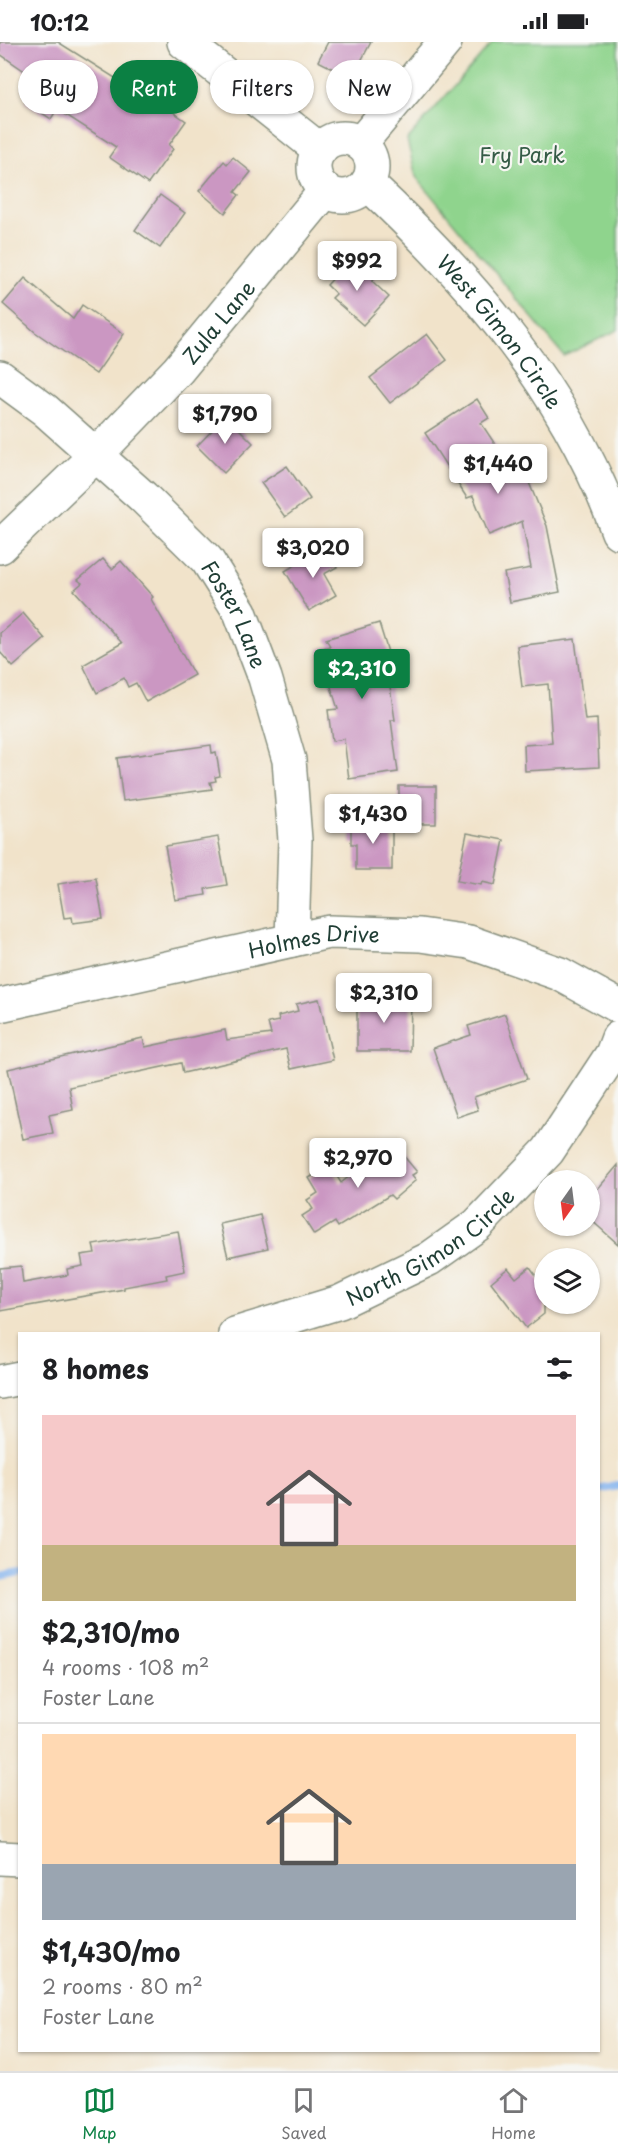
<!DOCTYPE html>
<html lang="en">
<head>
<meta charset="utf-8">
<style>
	:root { --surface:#fff; --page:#f6f6f6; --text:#202124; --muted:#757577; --line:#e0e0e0; --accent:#0b8043 }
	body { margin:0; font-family:"Playpen Sans",sans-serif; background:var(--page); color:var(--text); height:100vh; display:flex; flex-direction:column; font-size:22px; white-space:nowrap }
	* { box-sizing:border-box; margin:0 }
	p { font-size:20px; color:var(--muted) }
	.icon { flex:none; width:33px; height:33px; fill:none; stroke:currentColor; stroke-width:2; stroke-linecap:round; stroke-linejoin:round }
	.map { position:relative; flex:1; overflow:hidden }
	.side { position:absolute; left:18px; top:1290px; width:582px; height:720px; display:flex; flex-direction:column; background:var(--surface); border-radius:0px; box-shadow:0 2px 4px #0004 }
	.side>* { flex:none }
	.top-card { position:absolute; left:18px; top:18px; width:582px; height:54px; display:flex; gap:12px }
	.needle { width:39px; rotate:194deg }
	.buttons { position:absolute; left:534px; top:1128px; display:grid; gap:12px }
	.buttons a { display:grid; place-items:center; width:66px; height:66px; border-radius:50%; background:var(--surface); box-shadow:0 2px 4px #0004; font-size:30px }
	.price { position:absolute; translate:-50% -51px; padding:0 14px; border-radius:6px; background:#fff; color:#222; font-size:20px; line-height:39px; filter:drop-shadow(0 2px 3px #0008) }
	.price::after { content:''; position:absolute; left:50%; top:36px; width:18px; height:14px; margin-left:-9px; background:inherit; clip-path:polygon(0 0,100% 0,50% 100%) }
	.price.active { background:var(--accent); color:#fff }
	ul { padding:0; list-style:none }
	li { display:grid; align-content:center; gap:12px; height:318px; padding:0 24px }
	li+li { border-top:2px solid var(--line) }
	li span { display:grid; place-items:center; height:186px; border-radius:0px; color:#555 }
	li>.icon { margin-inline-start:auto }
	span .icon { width:108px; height:108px; fill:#fffc; stroke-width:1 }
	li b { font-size:26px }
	h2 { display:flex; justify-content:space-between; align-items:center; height:72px; padding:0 24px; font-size:26px }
	.chip { padding:0 21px; border-radius:27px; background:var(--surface); box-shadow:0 2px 4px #0004; font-size:21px; line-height:54px }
	.chip.active { background:var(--accent); color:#fff }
	.status { display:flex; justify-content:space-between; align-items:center; height:42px; padding:0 30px; background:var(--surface); direction:ltr }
	.status svg { height:16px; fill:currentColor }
	.tabs { display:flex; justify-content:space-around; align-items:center; height:84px; border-top:2px solid var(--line); background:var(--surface); font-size:16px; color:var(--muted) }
	.tabs a { display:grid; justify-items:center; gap:3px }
	.tabs .active { color:var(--accent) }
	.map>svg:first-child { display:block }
	.green { fill:#8fd48d; stroke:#578860; stroke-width:1.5 }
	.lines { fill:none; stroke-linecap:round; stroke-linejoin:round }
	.stream { stroke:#83b3ee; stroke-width:8 }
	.building { fill:#cb97c2 }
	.minor-casing { stroke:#88907f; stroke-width:36 }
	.minor { stroke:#fff; stroke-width:33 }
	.labels { text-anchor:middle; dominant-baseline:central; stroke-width:4.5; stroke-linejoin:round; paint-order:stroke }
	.park-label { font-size:21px; fill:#355b46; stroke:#f6f6f2 }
	.street-label { font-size:21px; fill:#1f3d34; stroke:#f6f6f2 }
</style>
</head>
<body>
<div class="status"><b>10:12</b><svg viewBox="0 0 49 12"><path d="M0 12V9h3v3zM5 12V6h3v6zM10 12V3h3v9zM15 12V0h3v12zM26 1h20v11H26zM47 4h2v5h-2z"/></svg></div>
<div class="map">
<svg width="618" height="2029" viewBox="0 0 618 2029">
	<rect width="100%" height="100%" fill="#f6f6f2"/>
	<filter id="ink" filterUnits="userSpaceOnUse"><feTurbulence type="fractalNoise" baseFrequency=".0167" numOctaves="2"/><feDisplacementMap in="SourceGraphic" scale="12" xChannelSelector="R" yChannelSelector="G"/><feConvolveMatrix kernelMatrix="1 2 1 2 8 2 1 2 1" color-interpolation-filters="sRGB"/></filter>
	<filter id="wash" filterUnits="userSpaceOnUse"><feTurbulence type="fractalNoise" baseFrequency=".008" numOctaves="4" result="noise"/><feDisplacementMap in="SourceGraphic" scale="24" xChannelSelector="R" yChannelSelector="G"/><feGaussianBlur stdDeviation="1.35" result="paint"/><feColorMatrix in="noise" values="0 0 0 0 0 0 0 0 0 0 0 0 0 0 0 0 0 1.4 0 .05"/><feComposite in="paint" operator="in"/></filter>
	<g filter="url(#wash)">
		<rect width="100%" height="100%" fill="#f1e3ca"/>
		<polygon class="green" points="493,0 618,0 618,288 564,314 416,135 407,98"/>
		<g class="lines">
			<g class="stream">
				<polyline points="598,1448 618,1444"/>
				<polyline points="0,1535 20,1531"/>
			</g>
		</g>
		<g id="blocks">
			<g class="building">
				<polygon points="0,0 58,0 142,53 144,50 186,79 169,103 173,107 148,142 109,115 116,105 57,67 51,77 25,60 39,39 0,12"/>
				<polygon points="328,0 371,0 352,36 318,19"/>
				<polygon points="233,115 251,130 235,150 239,153 225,171 199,149 224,119 227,122"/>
				<polygon points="160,153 185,171 160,206 135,188"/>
				<polygon points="351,217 375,235 372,239 389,255 363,283 332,256 336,252 327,243"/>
				<polygon points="25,236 73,277 82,263 124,292 96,332 35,290 3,262"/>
				<polygon points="427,292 447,318 390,361 370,336"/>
				<polygon points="477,357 489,376 481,381 506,419 518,414 547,484 560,550 510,560 504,531 531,526 522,479 489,493 473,454 467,456 425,391"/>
				<polygon points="226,374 253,401 224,431 197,404"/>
				<polygon points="287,424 310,457 285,475 261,441"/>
				<polygon points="326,505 337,525 324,532 336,553 309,569 285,529"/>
				<polygon points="103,517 112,527 121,519 153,555 151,557 194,633 146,660 136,641 128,645 124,636 97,651 83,623 122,601 74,548 82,541 78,538"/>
				<polygon points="23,571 45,597 13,625 0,610 0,591"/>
				<polygon points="379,581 396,636 389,638 395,678 391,678 398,730 349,737 344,697 332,699 328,668 338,667 319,607 330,604 326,597"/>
				<polygon points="575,597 585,678 597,677 599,725 525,729 524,703 552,701 548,642 522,645 517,604"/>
				<polygon points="211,703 212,711 216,710 220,734 215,735 216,739 210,740 212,747 123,759 117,716"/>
				<rect x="399" y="744" width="37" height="38"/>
				<polygon points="351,779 392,779 392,828 356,828 356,802 351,802"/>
				<polygon points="467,791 504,798 495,843 482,840 481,843 457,839"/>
				<polygon points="218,795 227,843 205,847 206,853 175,858 165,804"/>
				<polygon points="96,836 103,877 73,881 72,875 64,876 58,842"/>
				<polygon points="357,955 411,956 410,1009 357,1009"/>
				<polygon points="319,957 333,1018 291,1027 286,1007 183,1031 181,1021 69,1045 73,1068 49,1073 53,1091 23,1097 8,1027 143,996 145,1005 225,988 227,998 271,992 268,981 279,979 278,974 298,969 296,962"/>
				<polygon points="505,972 527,1037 474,1055 478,1068 457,1075 433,1006 471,993 468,984"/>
				<polygon points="392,1100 417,1130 412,1133 416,1138 394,1157 390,1153 338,1185 335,1180 314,1193 302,1174 313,1167 307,1158 318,1151 309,1136 330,1123 341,1141"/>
				<polygon points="618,1123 618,1202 590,1177 590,1156"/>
				<polygon points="260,1173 268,1206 228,1215 220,1182"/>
				<polygon points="178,1189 185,1229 166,1233 167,1237 124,1245 124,1247 0,1269 0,1226 21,1224 23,1241 68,1233 67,1227 83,1224 81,1213 95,1211 93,1203"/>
				<polygon points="530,1225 544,1244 544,1272 526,1286 491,1240 508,1226 516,1236"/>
			</g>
		</g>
	</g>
	<g filter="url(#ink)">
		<use href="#blocks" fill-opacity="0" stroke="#88907f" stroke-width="1.5"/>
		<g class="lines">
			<g class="minor-casing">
				<g id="minor">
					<polyline points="184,0 320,108"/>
					<circle cx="343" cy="125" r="29"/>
					<polyline points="360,102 445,0"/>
					<path id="s1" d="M367 141C474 241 568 350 618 490"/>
					<path id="s2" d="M0 335 45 368 143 455 207 518 240 570 265 636 289 718 295 798 292 898"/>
					<path id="s3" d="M0 505 96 413 178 328 326 148"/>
					<path id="s4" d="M0 963 329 890 420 893 469 900 560 932 618 964"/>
					<path id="s5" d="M235 1292 340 1260 429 1217 477 1183 548 1109 612 1012 618 996"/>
					<polyline points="0,1340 20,1336"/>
					<polyline points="0,1816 20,1817"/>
				</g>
			</g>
			<use href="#minor" class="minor"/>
		</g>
	</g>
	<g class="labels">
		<g class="park-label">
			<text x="522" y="112">Fry Park</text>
		</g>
		<g class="street-label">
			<text stroke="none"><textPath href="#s3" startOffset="314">Zula Lane</textPath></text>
			<text stroke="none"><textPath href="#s1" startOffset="200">West Gimon Circle</textPath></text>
			<text stroke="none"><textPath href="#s2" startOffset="338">Foster Lane</textPath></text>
			<text stroke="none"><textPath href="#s4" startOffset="321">Holmes Drive</textPath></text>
			<text stroke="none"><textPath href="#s5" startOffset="216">North Gimon Circle</textPath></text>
		</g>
	</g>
</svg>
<div class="buttons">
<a><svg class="needle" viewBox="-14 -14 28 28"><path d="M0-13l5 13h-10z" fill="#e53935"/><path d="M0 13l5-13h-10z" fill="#757577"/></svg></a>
<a><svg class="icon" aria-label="layers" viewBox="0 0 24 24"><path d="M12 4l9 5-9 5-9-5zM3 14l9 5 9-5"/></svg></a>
</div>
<b class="price" style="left:357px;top:250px">$992</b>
<b class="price" style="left:225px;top:403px">$1,790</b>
<b class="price" style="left:498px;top:453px">$1,440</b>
<b class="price" style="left:313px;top:537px">$3,020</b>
<b class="price active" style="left:362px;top:658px">$2,310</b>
<b class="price" style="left:373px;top:803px">$1,430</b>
<b class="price" style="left:384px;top:982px">$2,310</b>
<b class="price" style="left:358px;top:1147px">$2,970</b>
<div class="top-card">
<a class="chip">Buy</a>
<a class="chip active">Rent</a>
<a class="chip">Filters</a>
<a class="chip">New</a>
</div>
<section class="side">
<h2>8 homes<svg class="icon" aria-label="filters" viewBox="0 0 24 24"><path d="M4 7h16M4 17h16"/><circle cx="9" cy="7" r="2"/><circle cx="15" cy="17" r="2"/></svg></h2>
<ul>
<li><span style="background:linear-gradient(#f6c9c9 70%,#c2b280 0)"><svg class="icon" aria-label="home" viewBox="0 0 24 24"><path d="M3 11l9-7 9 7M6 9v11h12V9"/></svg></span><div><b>$2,310/mo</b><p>4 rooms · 108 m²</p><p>Foster Lane</p></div></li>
<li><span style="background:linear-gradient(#ffd9b3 70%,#9aa5b1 0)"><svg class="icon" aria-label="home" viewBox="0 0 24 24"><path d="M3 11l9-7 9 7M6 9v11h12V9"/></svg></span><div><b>$1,430/mo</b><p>2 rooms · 80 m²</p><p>Foster Lane</p></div></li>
</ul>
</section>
</div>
<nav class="tabs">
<a class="active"><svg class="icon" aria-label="map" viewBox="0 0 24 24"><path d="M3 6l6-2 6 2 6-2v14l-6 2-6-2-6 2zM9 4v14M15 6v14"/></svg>Map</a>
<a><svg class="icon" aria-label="saved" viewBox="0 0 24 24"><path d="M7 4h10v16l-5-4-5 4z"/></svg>Saved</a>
<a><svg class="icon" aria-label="home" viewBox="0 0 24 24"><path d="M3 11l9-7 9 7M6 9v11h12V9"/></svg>Home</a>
</nav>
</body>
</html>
